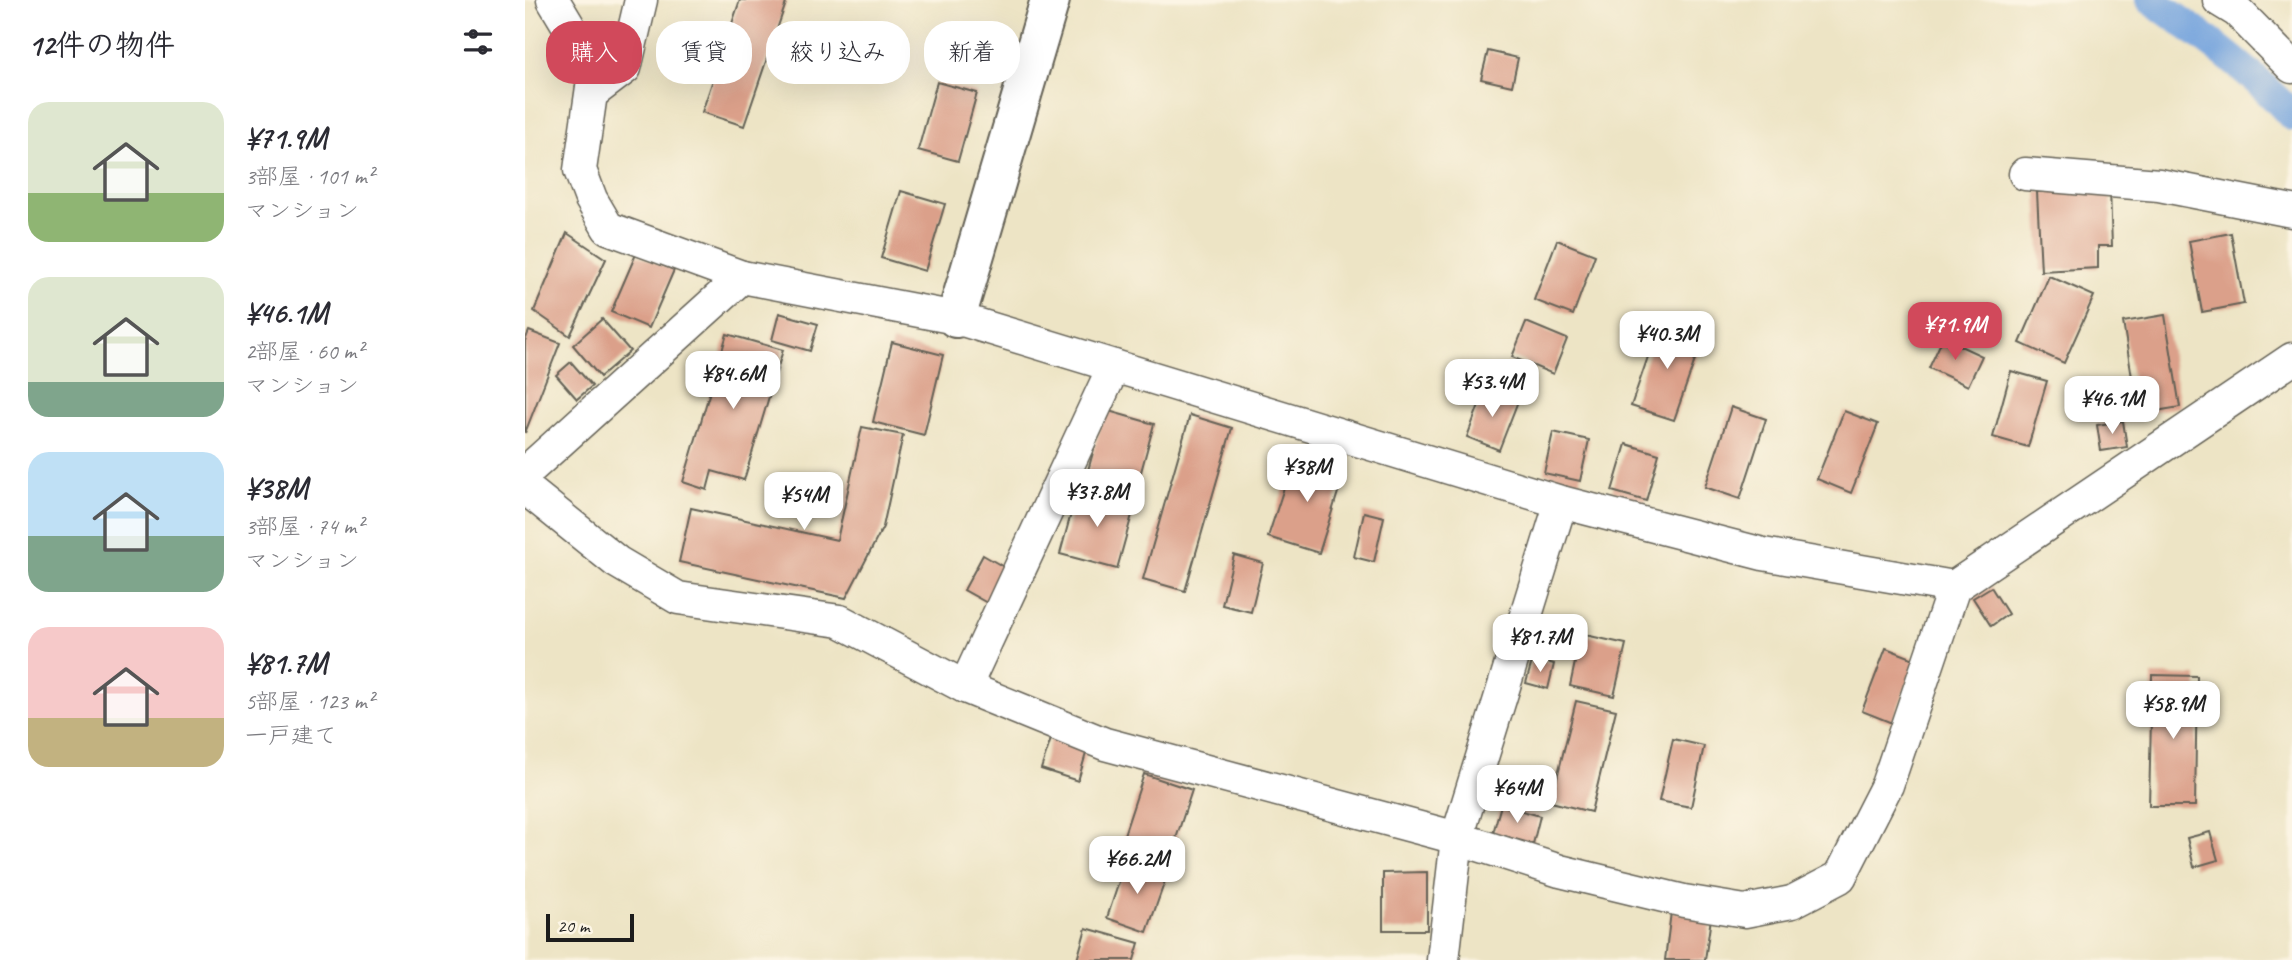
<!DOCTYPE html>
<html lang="ja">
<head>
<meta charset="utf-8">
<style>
	:root { --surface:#fff; --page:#f2f2f3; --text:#2b2b33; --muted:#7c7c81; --accent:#d1495b }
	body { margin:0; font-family:Caveat,"Klee One",sans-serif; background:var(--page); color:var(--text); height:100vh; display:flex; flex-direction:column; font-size:26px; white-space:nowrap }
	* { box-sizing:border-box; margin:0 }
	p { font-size:23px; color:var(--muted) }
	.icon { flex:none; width:38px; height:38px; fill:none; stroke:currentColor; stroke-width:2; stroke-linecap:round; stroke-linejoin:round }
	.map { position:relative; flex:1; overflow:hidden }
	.drawer { display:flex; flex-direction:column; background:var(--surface); width:525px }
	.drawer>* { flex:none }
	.banner { position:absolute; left:21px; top:21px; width:665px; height:63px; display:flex; gap:14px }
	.scale { position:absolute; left:21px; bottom:18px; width:88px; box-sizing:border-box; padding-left:7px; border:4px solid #1c1c1c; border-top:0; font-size:19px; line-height:24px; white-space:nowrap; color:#1c1c1c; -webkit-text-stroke:5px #fcf5e5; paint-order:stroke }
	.price { position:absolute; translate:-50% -60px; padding:0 16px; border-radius:14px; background:#fff; color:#222; font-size:23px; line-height:46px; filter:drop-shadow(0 2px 4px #0008) }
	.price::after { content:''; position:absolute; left:50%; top:42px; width:21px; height:16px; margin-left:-10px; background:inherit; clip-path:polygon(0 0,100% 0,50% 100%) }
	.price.selected { background:var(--accent); color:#fff }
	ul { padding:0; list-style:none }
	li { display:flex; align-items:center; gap:21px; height:175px; padding:0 28px }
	li span { display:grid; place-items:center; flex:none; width:196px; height:140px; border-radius:21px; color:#555 }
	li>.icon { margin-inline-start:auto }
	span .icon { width:84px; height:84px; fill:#fffc; stroke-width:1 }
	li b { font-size:30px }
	h2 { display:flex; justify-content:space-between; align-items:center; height:84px; padding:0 28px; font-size:30px }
	.tag { padding:0 24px; border-radius:28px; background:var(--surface); box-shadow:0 7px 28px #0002; font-size:24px; line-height:63px }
	.tag.selected { background:var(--accent); color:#fff }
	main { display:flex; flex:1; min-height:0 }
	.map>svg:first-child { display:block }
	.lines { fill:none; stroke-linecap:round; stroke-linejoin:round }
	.canal { stroke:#73a3dd; stroke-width:30 }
	.building { fill:#dba08a }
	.street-casing { stroke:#656257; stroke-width:35 }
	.secondary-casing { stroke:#656257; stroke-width:42 }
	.street { stroke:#fff; stroke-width:32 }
	.secondary { stroke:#fff; stroke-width:38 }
</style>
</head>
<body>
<main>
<section class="drawer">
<h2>12件の物件<svg class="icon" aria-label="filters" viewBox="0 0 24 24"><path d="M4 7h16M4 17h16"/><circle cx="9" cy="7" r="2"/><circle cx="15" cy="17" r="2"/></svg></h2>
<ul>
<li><span style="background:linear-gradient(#dfe7d0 65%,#8fb573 0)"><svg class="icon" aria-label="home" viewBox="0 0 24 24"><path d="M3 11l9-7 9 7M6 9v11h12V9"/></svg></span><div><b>¥71.9M</b><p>3部屋 · 101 m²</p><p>マンション</p></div></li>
<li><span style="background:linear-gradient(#dfe7d0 75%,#7fa58c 0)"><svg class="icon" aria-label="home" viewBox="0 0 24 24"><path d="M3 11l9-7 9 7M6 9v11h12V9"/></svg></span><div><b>¥46.1M</b><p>2部屋 · 60 m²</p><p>マンション</p></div></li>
<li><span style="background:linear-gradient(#bfe0f5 60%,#7fa58c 0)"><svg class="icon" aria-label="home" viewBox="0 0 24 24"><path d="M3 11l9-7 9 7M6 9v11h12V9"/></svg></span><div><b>¥38M</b><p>3部屋 · 74 m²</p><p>マンション</p></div></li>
<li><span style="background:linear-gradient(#f6c9c9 65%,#c2b280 0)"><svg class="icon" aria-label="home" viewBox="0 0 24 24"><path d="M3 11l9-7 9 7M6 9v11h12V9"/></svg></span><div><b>¥81.7M</b><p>5部屋 · 123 m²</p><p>一戸建て</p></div></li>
</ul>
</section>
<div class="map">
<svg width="1767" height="960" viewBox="0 0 1767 960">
	<rect width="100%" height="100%" fill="#fcf5e5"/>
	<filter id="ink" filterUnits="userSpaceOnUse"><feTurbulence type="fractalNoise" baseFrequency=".0143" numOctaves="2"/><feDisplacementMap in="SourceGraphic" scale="14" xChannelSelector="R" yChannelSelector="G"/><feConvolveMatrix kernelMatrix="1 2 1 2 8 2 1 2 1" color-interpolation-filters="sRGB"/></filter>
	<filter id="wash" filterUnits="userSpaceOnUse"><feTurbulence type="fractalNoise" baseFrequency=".00686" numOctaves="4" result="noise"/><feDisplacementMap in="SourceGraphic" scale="28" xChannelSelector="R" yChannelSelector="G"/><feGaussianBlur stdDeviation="1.57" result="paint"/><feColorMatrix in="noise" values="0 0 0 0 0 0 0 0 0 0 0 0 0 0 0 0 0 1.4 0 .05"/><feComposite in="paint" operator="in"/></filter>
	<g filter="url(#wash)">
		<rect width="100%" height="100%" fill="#ede4c5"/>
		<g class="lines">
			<path class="canal" d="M1626 0C1676 35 1727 70 1767 116"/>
		</g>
		<g id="blocks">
			<g class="building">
				<polygon points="215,0 262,0 219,126 177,112"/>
				<polygon points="963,51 993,58 987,86 956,79"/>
				<polygon points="412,82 452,93 433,161 393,150"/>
				<polygon points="1585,189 1587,246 1573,246 1573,268 1516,271 1512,192"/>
				<polygon points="376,191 420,204 400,271 356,258"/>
				<polygon points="42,233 81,259 45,336 9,311"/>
				<polygon points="1706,233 1719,304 1677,312 1664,241"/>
				<polygon points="1032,240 1070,255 1048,315 1009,300"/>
				<polygon points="111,254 149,270 124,328 86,312"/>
				<polygon points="1524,276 1569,296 1539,363 1495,343"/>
				<polygon points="254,313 293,324 285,351 247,340"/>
				<polygon points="1640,315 1655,407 1613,414 1598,322"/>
				<polygon points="77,319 105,351 75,377 48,345"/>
				<polygon points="1001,322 1042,339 1028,374 987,357"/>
				<polygon points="1135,322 1178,337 1149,420 1106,406"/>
				<polygon points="4,331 35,343 0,433 0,341"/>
				<polygon points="202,334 258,350 219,480 187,471 182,490 158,482"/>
				<polygon points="1418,338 1457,356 1443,386 1404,368"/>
				<polygon points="367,342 418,355 399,435 348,422"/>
				<polygon points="46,362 67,386 52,399 31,375"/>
				<polygon points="1486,371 1522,381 1503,447 1468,437"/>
				<polygon points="960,389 993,401 974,450 942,437"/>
				<polygon points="1206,407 1241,419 1215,499 1180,487"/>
				<polygon points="580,410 629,424 610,494 560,481"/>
				<polygon points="1319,411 1353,424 1326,493 1292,479"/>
				<polygon points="665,415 707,428 660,591 618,579"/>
				<polygon points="1598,421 1602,447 1576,451 1572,425"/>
				<polygon points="337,427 378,435 358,527 321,598 154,562 166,508 312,540"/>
				<polygon points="1028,432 1064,440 1055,481 1019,473"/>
				<polygon points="1101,444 1134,454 1121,501 1087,491"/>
				<polygon points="770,454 820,470 794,553 743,537"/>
				<polygon points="553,488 610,504 592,569 535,554"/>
				<polygon points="839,512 859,517 849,562 829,557"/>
				<polygon points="458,555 484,570 464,604 439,590"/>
				<polygon points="709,555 738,563 726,612 697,605"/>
				<polygon points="1466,587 1483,614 1466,626 1448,598"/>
				<polygon points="1056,634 1101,644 1089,696 1045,686"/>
				<polygon points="1361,648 1392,660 1367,723 1337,711"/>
				<polygon points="1008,658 1029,664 1023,689 1001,683"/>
				<polygon points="1627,675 1672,676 1670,806 1624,806"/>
				<polygon points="1051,701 1091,710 1066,812 1026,802"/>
				<polygon points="526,739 562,750 553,781 516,769"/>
				<polygon points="1148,739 1179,746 1166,807 1134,801"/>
				<polygon points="619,774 667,790 644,860 596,844"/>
				<polygon points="976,805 1015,816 1008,844 968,833"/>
				<polygon points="1685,832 1693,860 1669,867 1662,838"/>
				<polygon points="601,861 642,875 622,932 582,918"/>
				<polygon points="902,872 902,930 858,930 858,873"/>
				<polygon points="1146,912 1186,918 1180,960 1140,960"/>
				<polygon points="561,928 614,943 609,960 552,960"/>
			</g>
		</g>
	</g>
	<g filter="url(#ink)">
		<use href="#blocks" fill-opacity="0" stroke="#656257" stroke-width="2"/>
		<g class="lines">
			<g class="street-casing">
				<g id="street">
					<polyline points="28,0 49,35 68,80 55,170 66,199 83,228 217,277"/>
					<polyline points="1694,0 1712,11 1767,67"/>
					<polyline points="67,93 100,68 116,0"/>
					<polyline points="1500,174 1634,185 1767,211"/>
					<polyline points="0,473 217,277 431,318 1036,502 1238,554 1429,587 1767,359"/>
					<polyline points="0,488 92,562 153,598 315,621 440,687 580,744 932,838 1035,871 1159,901 1220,911 1267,902 1315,877 1362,785 1429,587"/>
					<polyline points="440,687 589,366"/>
					<polyline points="918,960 932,838 1036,502"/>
				</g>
			</g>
			<g class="secondary-casing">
				<polyline id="secondary" points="431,318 525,0"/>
			</g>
			<use href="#street" class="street"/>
			<use href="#secondary" class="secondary"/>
		</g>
	</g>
</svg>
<div class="scale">20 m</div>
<b class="price selected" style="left:1430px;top:362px">¥71.9M</b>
<b class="price" style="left:1142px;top:371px">¥40.3M</b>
<b class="price" style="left:208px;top:411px">¥84.6M</b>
<b class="price" style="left:967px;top:419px">¥53.4M</b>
<b class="price" style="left:1587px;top:436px">¥46.1M</b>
<b class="price" style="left:782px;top:504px">¥38M</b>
<b class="price" style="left:572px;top:529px">¥37.8M</b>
<b class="price" style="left:279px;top:532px">¥54M</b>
<b class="price" style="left:1015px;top:674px">¥81.7M</b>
<b class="price" style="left:1648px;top:741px">¥58.9M</b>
<b class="price" style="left:992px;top:825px">¥64M</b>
<b class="price" style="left:612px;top:896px">¥66.2M</b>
<div class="banner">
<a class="tag selected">購入</a>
<a class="tag">賃貸</a>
<a class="tag">絞り込み</a>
<a class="tag">新着</a>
</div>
</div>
</main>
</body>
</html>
